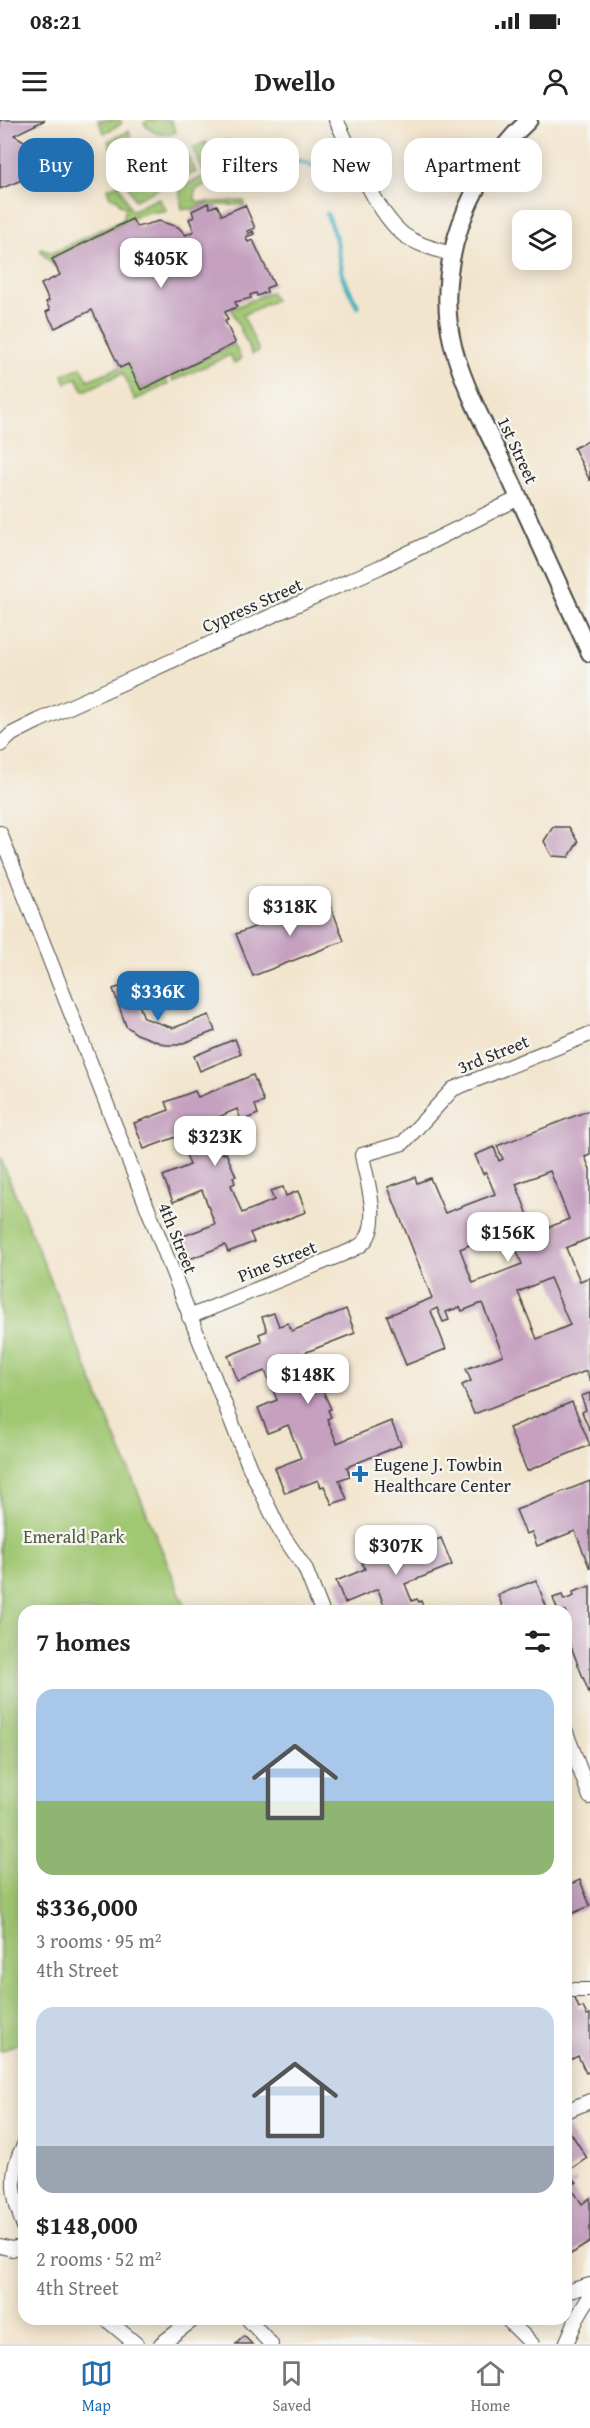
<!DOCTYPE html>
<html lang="en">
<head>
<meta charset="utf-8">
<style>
	:root { --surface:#fff; --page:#f2f2f2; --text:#222; --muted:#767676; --line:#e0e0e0; --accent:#1f6fb2 }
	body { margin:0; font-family:"Gentium Book Plus",serif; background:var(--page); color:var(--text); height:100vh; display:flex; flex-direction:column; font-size:22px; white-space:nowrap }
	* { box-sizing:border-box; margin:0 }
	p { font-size:20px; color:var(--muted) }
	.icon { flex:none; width:33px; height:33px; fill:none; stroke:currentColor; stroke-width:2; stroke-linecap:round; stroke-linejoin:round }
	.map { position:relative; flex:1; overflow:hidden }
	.sheet { position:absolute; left:18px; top:1485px; width:554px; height:720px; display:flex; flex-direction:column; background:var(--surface); border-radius:18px; box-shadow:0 3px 15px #0003 }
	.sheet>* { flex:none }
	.hud { position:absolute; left:18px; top:18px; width:555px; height:54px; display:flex; gap:12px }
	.fabs { position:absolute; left:512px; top:90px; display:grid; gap:12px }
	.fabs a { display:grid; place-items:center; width:60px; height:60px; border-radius:12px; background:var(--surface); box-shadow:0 3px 15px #0003; font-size:30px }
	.price { position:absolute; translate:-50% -51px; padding:0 14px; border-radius:12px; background:#fff; color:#222; font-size:20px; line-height:39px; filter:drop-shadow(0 2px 3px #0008) }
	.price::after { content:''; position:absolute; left:50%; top:36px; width:18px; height:14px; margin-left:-9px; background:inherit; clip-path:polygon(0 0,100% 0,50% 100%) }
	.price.selected { background:var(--accent); color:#fff }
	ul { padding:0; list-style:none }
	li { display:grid; align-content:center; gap:12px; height:318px; padding:0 18px }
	li span { display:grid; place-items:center; height:186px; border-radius:18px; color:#555 }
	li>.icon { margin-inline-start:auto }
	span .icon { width:108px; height:108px; fill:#fffc; stroke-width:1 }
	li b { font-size:26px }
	h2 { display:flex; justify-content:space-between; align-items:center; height:72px; padding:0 18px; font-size:26px }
	.tag { padding:0 21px; border-radius:18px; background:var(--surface); box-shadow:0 3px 15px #0003; font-size:21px; line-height:54px }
	.tag.selected { background:var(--accent); color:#fff }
	.status { display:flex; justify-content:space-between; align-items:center; height:42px; padding:0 30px; background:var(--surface); direction:ltr }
	.status svg { height:16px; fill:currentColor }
	header { display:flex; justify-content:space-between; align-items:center; height:78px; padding:0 18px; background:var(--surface); font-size:27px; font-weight:800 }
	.tab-bar { display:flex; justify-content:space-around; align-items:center; height:84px; border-top:2px solid var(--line); background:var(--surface); font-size:16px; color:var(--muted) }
	.tab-bar a { display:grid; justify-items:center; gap:3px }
	.tab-bar .selected { color:var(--accent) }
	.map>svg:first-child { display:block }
	.green { fill:#a0c772; stroke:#66794e; stroke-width:1.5 }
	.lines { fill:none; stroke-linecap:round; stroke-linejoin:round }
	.stream { stroke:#41afbe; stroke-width:5 }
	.building { fill:#c5a0bf; fill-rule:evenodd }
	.minor-casing { stroke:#494743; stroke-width:16 }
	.tertiary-casing { stroke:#494743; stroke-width:20 }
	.minor { stroke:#fff; stroke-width:14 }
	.tertiary { stroke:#fff; stroke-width:16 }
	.poi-dot { fill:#1f6fb2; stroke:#f6f6f2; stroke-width:2 }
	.labels { text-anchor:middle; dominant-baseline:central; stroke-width:4.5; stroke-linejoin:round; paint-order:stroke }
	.street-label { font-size:18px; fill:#2b2b2b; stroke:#f6f6f2 }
	.poi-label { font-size:18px; fill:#2b2b2b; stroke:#f6f6f2; text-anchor:start }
	.park-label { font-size:18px; fill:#4e5a40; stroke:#f6f6f2 }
</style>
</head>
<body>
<div class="status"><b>08:21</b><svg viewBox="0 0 49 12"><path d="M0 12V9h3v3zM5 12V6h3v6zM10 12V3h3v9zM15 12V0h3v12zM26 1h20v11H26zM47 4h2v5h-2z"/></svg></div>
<header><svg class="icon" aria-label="menu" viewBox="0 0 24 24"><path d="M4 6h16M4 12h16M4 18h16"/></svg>Dwello<svg class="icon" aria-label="person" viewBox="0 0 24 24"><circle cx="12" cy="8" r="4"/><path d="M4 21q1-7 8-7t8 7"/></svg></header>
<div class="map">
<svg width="590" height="2224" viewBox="0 0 590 2224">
	<rect width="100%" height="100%" fill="#f6f6f2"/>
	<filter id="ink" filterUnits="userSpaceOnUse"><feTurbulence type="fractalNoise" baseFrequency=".0167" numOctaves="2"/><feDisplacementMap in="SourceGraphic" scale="12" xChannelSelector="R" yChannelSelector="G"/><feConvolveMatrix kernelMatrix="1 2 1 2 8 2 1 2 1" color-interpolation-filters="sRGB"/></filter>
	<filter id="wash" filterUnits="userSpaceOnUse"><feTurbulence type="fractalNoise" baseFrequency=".008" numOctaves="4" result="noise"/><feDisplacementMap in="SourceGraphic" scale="24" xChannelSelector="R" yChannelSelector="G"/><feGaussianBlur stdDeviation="1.35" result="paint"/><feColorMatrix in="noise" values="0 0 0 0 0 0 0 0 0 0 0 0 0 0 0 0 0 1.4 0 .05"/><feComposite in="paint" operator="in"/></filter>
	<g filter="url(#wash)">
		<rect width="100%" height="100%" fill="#f2e5ce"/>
		<g class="green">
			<polygon points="98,0 121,0 121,4 104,13"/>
			<path d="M149 0H171L176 12C164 17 151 14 144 3Z"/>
			<path d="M129 11C134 23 127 34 116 39L108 21Z"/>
			<polygon points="206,22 210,30 205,39 213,55 211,61 195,70 195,80 200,82 244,81 245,85 217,85 210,88 208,83 193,89 182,89 179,68 205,56 193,28"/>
			<circle cx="151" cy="36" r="11"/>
			<path d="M186 32 196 52 172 63C170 50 173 38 186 32Z"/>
			<polygon points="132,58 145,59 158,69 135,80 126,61"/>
			<polygon points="119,64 131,91 158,78 167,91 149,92 133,97 52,138 56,148 40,131 42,129 52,133 123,99 126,87 120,84 117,79 110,77 107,69"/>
			<polygon points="271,172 275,180 243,195 259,231 252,234 231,189"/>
			<polygon points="234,224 241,239 234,243 230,235 173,261 171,256"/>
			<polygon points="128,244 141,270 166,258 168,264 135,280 123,253 84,271 77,258 66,263 63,255 81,247 88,260"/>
			<polygon points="0,1037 187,1491 24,1491 24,1920 0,1932"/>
		</g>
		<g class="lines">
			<g class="stream">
				<polyline points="226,22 316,46"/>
				<polyline points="327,94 336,118 343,158 358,187"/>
			</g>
		</g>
		<g id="blocks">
			<g class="building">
				<polygon points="0,0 45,0 14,15 29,24 30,28 40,23 45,35 51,32 58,45 0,69"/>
				<polygon points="208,83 210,88 217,85 222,95 245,85 255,108 247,111 248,114 253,111 254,114 246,117 248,122 253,120 274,165 266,168 267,172 257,176 256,173 250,175 251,178 235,182 237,187 225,192 228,200 225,201 235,222 234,224 141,270 128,244 120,248 92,190 55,208 46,192 50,190 46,182 49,181 41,164 60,155 52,139 132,99 137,107 159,101 178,107 186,115 194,111 189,99 194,97 192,91"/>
				<polygon points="590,320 590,361 574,328"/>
				<polygon points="553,707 569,707 578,722 569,737 552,736 544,721"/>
				<polygon points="328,778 344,821 253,856 236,814"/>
				<polygon points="131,863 144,898 173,908 209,895 215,911 178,925 166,925 137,914 126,906 113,869"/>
				<polygon points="235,919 241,934 200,951 194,936"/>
				<polygon points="253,955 264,982 255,985 258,994 241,1001 237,989 204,1003 215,1030 221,1028 223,1034 226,1033 236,1056 233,1057 235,1063 231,1065 242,1093 274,1080 270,1071 283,1067 286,1076 298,1071 306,1092 250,1113 254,1122 228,1132 225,1125 190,1139 181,1117 215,1104 202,1070 173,1082 163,1056 190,1045 179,1016 144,1029 134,1003 169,990 166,982 195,971 198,977"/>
				<path d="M590 990V1035L585 1037 590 1049V1118L566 1128 580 1161 590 1157V1222L588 1223 590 1261 586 1251 474 1294 462 1265 471 1261 466 1249 503 1235 482 1183 462 1191 460 1187 446 1192 449 1200 443 1202 437 1188 431 1191 446 1229 406 1245 387 1196 432 1178 388 1067 415 1057 417 1063 430 1058 445 1093 495 1074 486 1052 483 1054 475 1035 494 1027 499 1041 503 1039 497 1026ZM550 1051 569 1099 535 1113 516 1064ZM508 1109 522 1144 473 1163 460 1129ZM550 1158 570 1205 537 1219 518 1172Z"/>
				<polygon points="346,1189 355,1213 299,1235 310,1261 316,1259 318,1265 320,1264 331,1289 328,1290 331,1297 327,1299 337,1323 391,1301 401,1325 347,1347 350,1356 339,1360 347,1379 332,1384 324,1366 321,1367 318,1360 285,1373 275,1348 301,1338 288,1305 268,1313 258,1288 277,1280 265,1251 238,1261 228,1236 262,1222 259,1214 267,1211 262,1197 274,1193 279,1206 288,1203 292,1211"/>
				<polygon points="590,1273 590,1311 582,1292 586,1290 581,1276"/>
				<polygon points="572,1282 590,1325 527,1351 509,1308"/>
				<polygon points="590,1361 590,1449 575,1411 537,1426 532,1412 526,1414 516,1390"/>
				<polygon points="441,1418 452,1445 405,1464 412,1481 417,1479 419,1482 421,1481 425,1491 386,1491 378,1469 345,1483 336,1461 365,1449 362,1443 392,1431 394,1437"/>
				<polygon points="536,1460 548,1491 504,1491 498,1475"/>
				<polygon points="590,1466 590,1575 566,1514 566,1491 558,1491 553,1478 562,1475 564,1480 574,1476 573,1472"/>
				<polygon points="580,1760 590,1786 566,1796 566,1766"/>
				<polygon points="573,1874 579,1888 583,1887 587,1895 590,1894 590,1951 586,1953 578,1936 566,1942 566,1877"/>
				<polygon points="567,2007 587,2038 566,2052 566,2008"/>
				<polygon points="566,2058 569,2064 575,2060 577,2062 570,2066 582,2084 590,2078 590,2122 571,2134 570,2131 566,2134"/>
				<polygon points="244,2216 252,2224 236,2224"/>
			</g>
		</g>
	</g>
	<g filter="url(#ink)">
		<use href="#blocks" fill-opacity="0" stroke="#494743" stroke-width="1.5"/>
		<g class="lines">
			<g class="minor-casing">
				<g id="minor">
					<path d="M336 0C353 33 375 92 404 115 418 125 435 129 451 134"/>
					<polyline points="0,625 12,614 38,601 380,447 519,378"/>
					<polyline points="0,713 249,1346 281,1413 305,1448 322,1491"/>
					<path d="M189 1197 350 1131C353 1129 359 1127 362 1124 383 1106 366 1059 362 1035L403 1023 453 969 590 914"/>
					<polyline points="566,1612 590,1677"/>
					<polyline points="566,1870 590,1870"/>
					<polyline points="566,1991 590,1981"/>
					<path d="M24 2025C8 2053 13 2078 24 2107"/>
					<polyline points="0,2126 12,2129 24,2126"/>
					<polyline points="566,2172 590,2165"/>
					<polyline points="106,2199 136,2224"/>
					<polyline points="248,2199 271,2224"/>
					<polyline points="507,2199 532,2224"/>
					<polyline points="161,2224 194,2199"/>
					<polyline points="566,2224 578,2196 590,2176"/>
				</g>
			</g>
			<g class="tertiary-casing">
				<path id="tertiary" d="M529 0C469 56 433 144 453 226 464 268 490 316 509 356 536 415 563 474 590 533"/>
			</g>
			<use href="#minor" class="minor"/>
			<use href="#tertiary" class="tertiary"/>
		</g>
	</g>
	<path class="poi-dot" d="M357 1345h6v6h6v6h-6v6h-6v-6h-6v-6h6z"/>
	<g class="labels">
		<g class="street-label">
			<text transform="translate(518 330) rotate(65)">1st Street</text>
			<text transform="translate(252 485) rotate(-24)">Cypress Street</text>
			<text transform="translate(493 934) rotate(-22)">3rd Street</text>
			<text transform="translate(178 1118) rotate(68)">4th Street</text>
			<text transform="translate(277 1141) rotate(-22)">Pine Street</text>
		</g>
		<g class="poi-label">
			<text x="374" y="1344">Eugene J. Towbin<tspan x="374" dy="21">Healthcare Center</tspan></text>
		</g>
		<g class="park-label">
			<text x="74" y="1416">Emerald Park</text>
		</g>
	</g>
</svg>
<div class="fabs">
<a><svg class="icon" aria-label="layers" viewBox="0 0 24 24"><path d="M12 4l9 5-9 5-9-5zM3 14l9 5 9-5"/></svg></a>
</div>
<b class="price" style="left:161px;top:169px">$405K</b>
<b class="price" style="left:290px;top:817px">$318K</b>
<b class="price selected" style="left:158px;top:902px">$336K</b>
<b class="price" style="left:215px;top:1047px">$323K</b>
<b class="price" style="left:508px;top:1143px">$156K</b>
<b class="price" style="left:308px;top:1285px">$148K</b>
<b class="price" style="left:396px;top:1456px">$307K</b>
<div class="hud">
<a class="tag selected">Buy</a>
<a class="tag">Rent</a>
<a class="tag">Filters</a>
<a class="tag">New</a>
<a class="tag">Apartment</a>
</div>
<section class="sheet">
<h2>7 homes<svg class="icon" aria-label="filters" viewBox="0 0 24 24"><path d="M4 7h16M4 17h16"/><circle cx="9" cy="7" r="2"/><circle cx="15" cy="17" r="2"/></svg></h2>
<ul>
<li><span style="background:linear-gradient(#a9c7e8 60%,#8fb573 0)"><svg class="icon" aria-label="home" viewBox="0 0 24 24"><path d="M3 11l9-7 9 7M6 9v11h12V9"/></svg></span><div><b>$336,000</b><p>3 rooms · 95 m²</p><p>4th Street</p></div></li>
<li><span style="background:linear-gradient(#c9d6e8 75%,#9aa5b1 0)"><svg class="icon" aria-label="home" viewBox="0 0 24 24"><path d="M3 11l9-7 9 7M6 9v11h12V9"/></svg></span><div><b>$148,000</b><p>2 rooms · 52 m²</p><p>4th Street</p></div></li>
</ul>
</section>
</div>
<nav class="tab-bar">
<a class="selected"><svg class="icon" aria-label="map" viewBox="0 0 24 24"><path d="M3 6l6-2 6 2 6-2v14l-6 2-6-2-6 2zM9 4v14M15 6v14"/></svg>Map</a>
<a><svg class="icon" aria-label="saved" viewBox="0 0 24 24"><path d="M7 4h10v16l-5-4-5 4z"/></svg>Saved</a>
<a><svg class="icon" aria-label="home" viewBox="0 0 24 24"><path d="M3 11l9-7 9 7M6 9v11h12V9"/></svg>Home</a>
</nav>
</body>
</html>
